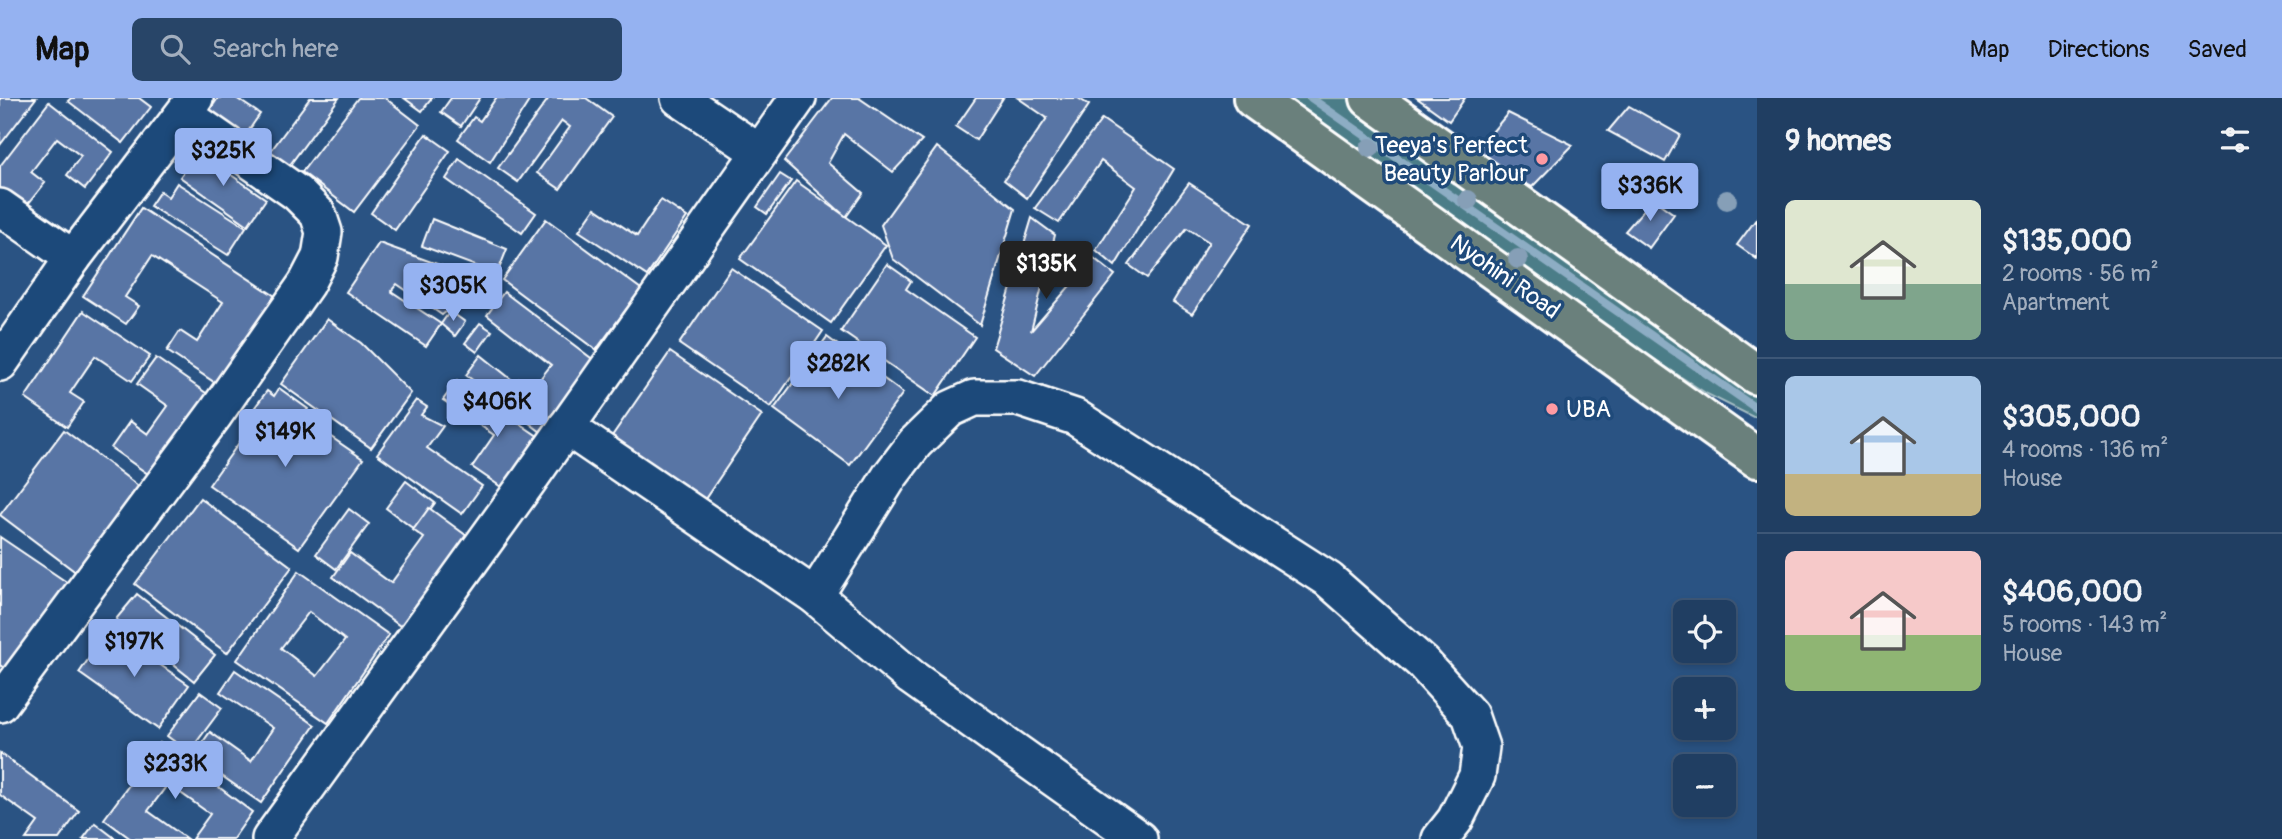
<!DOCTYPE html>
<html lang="en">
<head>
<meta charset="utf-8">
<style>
	:root { --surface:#203e62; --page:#284568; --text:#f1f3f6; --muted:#a2aebe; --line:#3d5777; --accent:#95b2f1 }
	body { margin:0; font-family:Pangolin,sans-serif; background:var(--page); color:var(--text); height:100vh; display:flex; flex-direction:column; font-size:26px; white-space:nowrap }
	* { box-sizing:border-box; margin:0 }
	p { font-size:23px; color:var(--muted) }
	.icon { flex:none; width:38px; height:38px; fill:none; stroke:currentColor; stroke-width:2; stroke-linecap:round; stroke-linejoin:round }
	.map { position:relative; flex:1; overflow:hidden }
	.details { display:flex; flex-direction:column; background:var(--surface); width:525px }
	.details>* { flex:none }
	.fabs { position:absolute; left:1673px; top:502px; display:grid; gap:14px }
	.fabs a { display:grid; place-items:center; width:63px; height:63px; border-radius:10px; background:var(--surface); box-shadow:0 4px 10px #0003,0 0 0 2px var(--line); font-size:35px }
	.price { position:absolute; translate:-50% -60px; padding:0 16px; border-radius:7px; background:var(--accent); color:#111; font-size:23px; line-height:46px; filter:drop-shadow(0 2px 4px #0008) }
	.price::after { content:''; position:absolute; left:50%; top:42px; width:21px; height:16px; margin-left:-10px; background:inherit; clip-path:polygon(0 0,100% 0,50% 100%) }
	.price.current { background:#222; color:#fff }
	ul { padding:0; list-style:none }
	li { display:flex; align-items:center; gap:21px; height:175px; padding:0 28px }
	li+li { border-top:2px solid var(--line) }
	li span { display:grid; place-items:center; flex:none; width:196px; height:140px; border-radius:10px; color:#555 }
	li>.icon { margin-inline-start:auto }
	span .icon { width:84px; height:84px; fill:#fffc; stroke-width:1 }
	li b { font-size:30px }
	h2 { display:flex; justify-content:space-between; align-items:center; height:84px; padding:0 28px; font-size:30px }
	header { display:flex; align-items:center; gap:42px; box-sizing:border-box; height:98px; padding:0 35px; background:var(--accent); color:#111 }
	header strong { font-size:33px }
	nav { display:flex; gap:38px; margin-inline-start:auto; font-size:24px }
	.search { width:490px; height:63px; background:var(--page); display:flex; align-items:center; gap:18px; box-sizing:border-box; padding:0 24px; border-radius:10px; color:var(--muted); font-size:26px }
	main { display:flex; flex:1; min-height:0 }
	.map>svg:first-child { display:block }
	.green { fill:#4c7d88; stroke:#a6bec4; stroke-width:2 }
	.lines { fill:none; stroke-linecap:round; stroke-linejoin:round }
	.stream { stroke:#8dadc4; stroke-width:8 }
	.building { fill:#5875a5; stroke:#fff; stroke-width:2; fill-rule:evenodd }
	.minor-casing { stroke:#fff; stroke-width:40 }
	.major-casing { stroke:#fff; stroke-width:44 }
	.minor { stroke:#1f4a7a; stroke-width:35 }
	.major { stroke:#6a807c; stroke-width:38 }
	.tree { fill:#869fb7 }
	.poi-dot { fill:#ff9aa2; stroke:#1f4a7a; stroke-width:2.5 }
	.labels { text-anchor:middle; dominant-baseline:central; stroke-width:7; stroke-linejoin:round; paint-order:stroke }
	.poi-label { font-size:24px; fill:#fff; stroke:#1f4a7a; text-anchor:end }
	.street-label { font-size:24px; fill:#fff; stroke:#1f4a7a }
</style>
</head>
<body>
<header>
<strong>Map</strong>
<div class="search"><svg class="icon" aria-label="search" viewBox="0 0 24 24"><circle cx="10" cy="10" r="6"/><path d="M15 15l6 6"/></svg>Search here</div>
<nav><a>Map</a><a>Directions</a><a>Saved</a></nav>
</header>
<main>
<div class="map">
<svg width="1757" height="741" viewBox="0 0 1757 741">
	<rect width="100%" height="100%" fill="#2a5383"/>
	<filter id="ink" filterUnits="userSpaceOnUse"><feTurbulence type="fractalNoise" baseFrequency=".0143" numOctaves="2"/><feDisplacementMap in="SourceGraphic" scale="14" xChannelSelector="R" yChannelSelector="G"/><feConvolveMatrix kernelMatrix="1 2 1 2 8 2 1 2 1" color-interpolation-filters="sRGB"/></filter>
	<g filter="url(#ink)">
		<polygon class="green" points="1280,0 1352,0 1757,294 1757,318 1753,319 1707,296 1596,223"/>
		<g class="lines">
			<polyline class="stream" points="1311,0 1757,311"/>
		</g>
		<g class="building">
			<polygon points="0,0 36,0 0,47"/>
			<polygon points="71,0 139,0 151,9 123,45 68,3"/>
			<polygon points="218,0 236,0 260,16 240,45 204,21"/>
			<polygon points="310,0 339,0 289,68 270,54"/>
			<polygon points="358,0 385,0 420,27 354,114 302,74"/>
			<polygon points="404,0 432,0 422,13"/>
			<polygon points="451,0 480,0 461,28 441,14"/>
			<polygon points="496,0 531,0 490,64 458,41 474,19 480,23"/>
			<polygon points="549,0 586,0 612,19 560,91 537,75 570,29 562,23 518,84 498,70"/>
			<polygon points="832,0 859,0 922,43 893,74 844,36 828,65 863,95 846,119 784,63"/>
			<polygon points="976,0 1003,0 976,42 956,29"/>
			<polygon points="1018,0 1078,0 1089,7 1027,100 1004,82 1047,20"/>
			<polygon points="1417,0 1465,0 1449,23"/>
			<polygon points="49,4 113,54 85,91 67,77 81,58 57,40 31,74 45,85 20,116 0,100 0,68"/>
			<polygon points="1629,8 1680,37 1665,64 1608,33"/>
			<polygon points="1508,15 1573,47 1532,89 1472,58"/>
			<polygon points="1102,21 1174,71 1115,168 1096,152 1136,89 1101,63 1059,125 1035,110"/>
			<polygon points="426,36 450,53 395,132 371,115"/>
			<polygon points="937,49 1015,111 980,227 893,161 881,127"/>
			<polygon points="198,54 266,101 248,127 180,79"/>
			<polygon points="459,61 536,115 522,135 446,81"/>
			<polygon points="780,76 791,83 767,116 757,109"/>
			<polygon points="1648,76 1659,83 1643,108 1630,100"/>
			<polygon points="796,83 886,147 831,225 740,161"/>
			<polygon points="177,85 246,129 228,157 150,108 160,93 168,99"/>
			<polygon points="1189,85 1252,126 1192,216 1173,204 1209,144 1187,130 1147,180 1129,167"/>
			<polygon points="1653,101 1674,116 1649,150 1625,133"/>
			<polygon points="661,102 687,119 647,178 579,133 595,110 637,138"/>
			<polygon points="141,110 275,198 217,286 167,253 180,233 197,244 223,204 152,158 125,199 139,208 126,226 83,198"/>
			<polygon points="1032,120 1055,137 1031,233 1075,182 1059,169 1076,146 1115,177 1035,278 993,250"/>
			<polygon points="1757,120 1757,161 1737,147"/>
			<polygon points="432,121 507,151 497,176 422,148"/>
			<polygon points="546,121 641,191 596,252 502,182"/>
			<polygon points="379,145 484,183 442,217 397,186 391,193 441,226 426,248 346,194"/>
			<polygon points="887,166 911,183 906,191 975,239 935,298 841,233"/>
			<polygon points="731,170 823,233 771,309 679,246"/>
			<polygon points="504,194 595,263 541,334 466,277 481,257 516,285 519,281 532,291 551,267 487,217"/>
			<polygon points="83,213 150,258 132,283 95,258 70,295 84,304 67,329 25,300"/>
			<polygon points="450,213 465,224 455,238 441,226"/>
			<polygon points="327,221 361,245 411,295 371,350 281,286"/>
			<polygon points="480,225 492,233 477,254 465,245"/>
			<polygon points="827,239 903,295 850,367 774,311"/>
			<polygon points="670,254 762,317 705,401 612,338"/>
			<polygon points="156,260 216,302 158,383 111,350 130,323 148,336 168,308 137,286"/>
			<polygon points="457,283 545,343 510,395 472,369 494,337 443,302"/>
			<polygon points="279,290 308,311 302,319 363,361 299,450 209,387 253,325 247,320 267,293 274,298"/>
			<polygon points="416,302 427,309 421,317 443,328 427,350 482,388 462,416 377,356"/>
			<polygon points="64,332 145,393 81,478 0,417"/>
			<polygon points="406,383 435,405 415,432 386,410"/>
			<polygon points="200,400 292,469 227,555 135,486"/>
			<polygon points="429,410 467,438 430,489 436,493 407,533 333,479 350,455 391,485 424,440 413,432"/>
			<polygon points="349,411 369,426 336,471 316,456"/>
			<polygon points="0,439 68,485 8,573 0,567"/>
			<path d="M299 473 389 537 328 625 237 562ZM309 514 345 542 317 578 281 550Z"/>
			<polygon points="137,496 215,557 194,583 116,521"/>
			<polygon points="109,531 189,587 158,631 79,575"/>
			<polygon points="235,572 315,627 261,705 193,658 210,634 251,663 273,630 220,594"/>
			<polygon points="200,594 222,610 189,654 167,638"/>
			<polygon points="160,645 252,714 233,741 192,741 210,716 168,686 148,713 187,741 131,741 104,721"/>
			<polygon points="0,655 79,713 59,741 26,741 38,724 0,697"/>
			<polygon points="95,725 116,741 83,741"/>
		</g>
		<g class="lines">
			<g class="minor-casing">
				<g id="minor">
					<polyline points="679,0 759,54"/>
					<polyline points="0,109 73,160"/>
					<polyline points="0,265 73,160 195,0"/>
					<polyline points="566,329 815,498 911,579 1139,741"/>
					<polyline points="815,498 890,378 915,345 950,311 974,300 1018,300 1075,319 1329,482 1423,565 1470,617 1481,649 1477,678 1455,722 1440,741"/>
					<polyline points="0,606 215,316 306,186 320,159 324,134 318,116 297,95 184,16"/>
					<polyline points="270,741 527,385 798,0"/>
				</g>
			</g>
			<g class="major-casing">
				<g id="major">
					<polyline points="1253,0 1757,360"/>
					<polyline points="1370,0 1757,277"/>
				</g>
			</g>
			<use href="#minor" class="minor"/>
			<use href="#major" class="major"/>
		</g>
		<g class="tree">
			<circle cx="1370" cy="50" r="10"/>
			<circle cx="1468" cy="102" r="10"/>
			<circle cx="1727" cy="102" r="10"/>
			<circle cx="1518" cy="161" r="10"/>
		</g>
	</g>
	<g class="poi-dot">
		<circle cx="1542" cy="61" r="7"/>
		<circle cx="1552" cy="311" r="7"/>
	</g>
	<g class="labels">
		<g class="poi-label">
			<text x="1528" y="47">Teeya's Perfect<tspan x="1528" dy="28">Beauty Parlour</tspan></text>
			<text x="1566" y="311" text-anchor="start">UBA</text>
		</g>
		<g class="street-label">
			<text transform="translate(1505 179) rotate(35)">Nyohini Road</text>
		</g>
	</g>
</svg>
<div class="fabs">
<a><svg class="icon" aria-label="locate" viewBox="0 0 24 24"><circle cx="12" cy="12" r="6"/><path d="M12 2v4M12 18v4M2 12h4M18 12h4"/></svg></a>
<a>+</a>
<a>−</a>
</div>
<b class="price" style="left:223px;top:90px">$325K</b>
<b class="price" style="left:1650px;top:125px">$336K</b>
<b class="price current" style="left:1046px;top:203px">$135K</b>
<b class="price" style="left:453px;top:225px">$305K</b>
<b class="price" style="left:838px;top:303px">$282K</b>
<b class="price" style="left:497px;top:341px">$406K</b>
<b class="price" style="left:285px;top:371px">$149K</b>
<b class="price" style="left:134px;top:581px">$197K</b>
<b class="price" style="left:175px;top:703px">$233K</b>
</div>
<section class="details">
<h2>9 homes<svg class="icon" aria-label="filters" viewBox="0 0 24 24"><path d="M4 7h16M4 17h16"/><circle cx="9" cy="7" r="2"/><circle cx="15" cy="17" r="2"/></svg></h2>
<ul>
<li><span style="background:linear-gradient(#dfe7d0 60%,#7fa58c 0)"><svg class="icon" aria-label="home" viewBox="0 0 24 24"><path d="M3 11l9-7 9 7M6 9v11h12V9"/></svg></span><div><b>$135,000</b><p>2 rooms · 56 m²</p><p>Apartment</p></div></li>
<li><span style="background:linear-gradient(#a9c7e8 70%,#c2b280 0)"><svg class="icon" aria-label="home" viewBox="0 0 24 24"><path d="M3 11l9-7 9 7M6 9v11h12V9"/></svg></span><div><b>$305,000</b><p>4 rooms · 136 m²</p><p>House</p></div></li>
<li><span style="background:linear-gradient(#f6c9c9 60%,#8fb573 0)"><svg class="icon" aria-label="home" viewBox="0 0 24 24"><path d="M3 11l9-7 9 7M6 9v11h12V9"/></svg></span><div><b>$406,000</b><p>5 rooms · 143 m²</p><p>House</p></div></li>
</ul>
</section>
</main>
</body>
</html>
